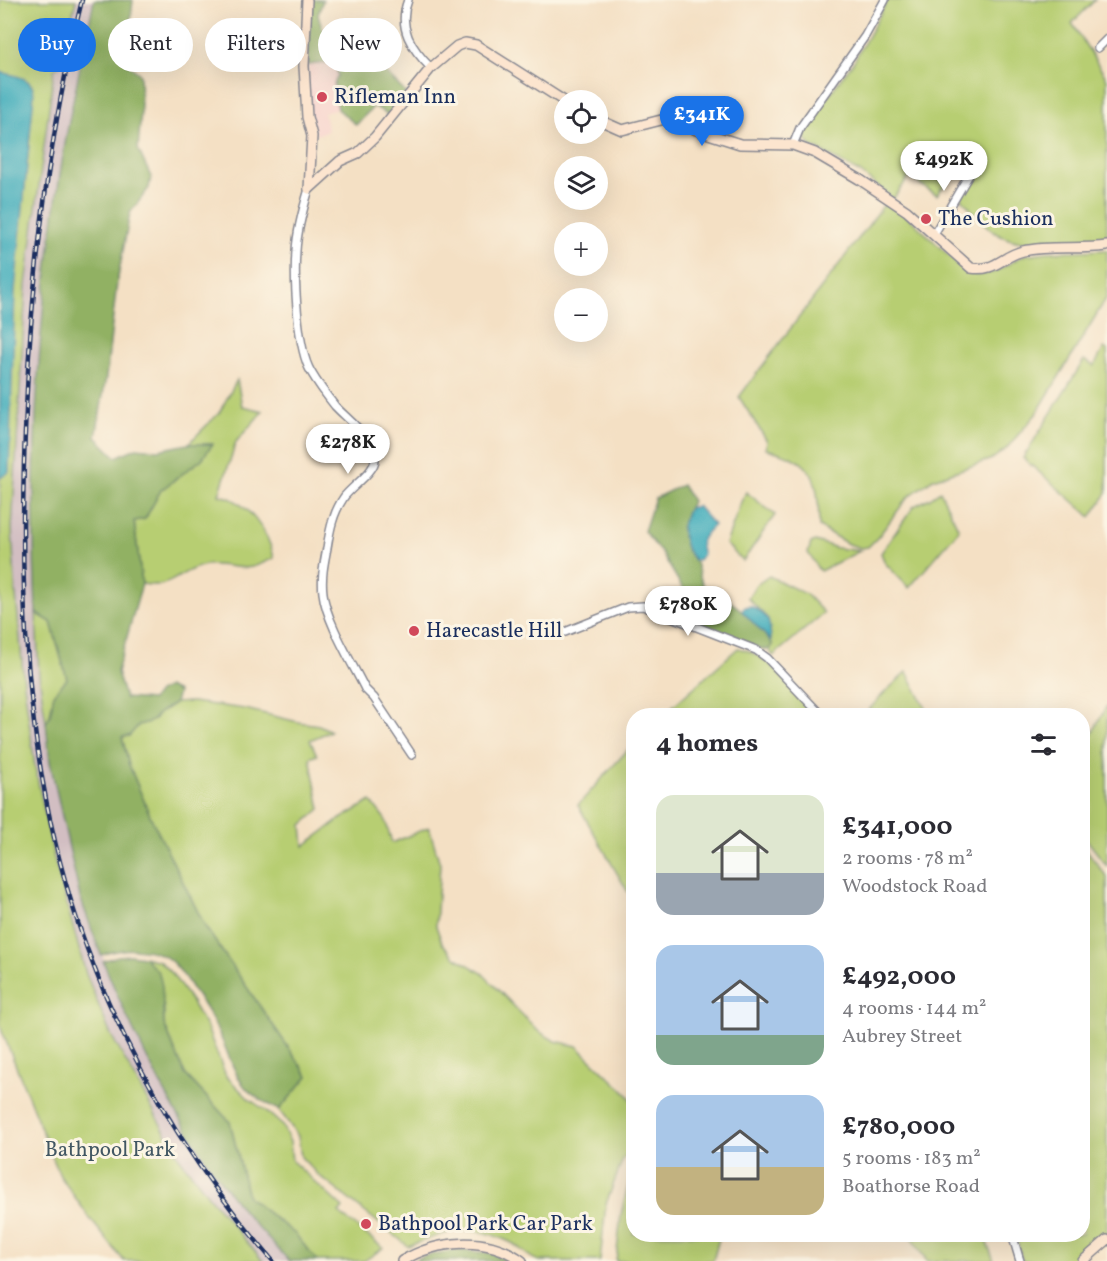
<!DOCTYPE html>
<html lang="en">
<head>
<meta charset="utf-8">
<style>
	:root { --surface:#fff; --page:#f2f2f3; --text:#2b2b33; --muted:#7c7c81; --accent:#1a73e8 }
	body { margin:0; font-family:Vollkorn,serif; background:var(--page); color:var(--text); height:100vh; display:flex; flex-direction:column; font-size:22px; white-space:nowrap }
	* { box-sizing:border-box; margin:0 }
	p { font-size:20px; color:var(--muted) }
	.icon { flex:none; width:33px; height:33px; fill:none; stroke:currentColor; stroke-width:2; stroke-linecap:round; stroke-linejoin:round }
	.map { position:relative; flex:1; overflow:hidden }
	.sheet { position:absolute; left:626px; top:708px; width:464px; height:534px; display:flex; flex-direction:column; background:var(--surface); border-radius:24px; box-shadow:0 6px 24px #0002 }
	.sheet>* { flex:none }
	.banner { position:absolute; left:18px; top:18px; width:518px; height:54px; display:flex; gap:12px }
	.fabs { position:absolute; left:554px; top:90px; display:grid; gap:12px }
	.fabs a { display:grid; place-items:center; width:54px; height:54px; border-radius:50%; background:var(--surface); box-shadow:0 6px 24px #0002; font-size:30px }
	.price { position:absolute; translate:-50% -51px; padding:0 14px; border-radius:21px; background:#fff; color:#222; font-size:20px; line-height:39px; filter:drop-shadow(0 2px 3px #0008) }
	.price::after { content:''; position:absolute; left:50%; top:36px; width:18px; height:14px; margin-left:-9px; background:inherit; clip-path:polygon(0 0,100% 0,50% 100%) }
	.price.current { background:var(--accent); color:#fff }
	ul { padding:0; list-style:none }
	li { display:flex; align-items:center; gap:18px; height:150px; padding:0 30px }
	li span { display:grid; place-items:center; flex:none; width:168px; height:120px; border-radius:18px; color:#555 }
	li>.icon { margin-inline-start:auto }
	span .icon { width:72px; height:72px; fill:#fffc; stroke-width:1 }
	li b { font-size:26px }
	h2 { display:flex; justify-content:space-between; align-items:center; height:72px; padding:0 30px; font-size:26px }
	.chip { padding:0 21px; border-radius:27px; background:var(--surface); box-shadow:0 6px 24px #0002; font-size:21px; line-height:54px }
	.chip.current { background:var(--accent); color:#fff }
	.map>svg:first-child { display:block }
	.built { fill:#f7d0ca }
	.industrial { fill:#d2bec2 }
	.green { fill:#b7ce72; stroke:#697e68; stroke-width:1.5 }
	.forest { fill:#91b164; stroke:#567061; stroke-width:1.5 }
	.water { fill:#3baaba; stroke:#2b6c8c; stroke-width:1.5 }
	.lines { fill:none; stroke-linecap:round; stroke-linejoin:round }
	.street-casing { stroke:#888891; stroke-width:10 }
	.secondary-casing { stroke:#888891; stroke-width:12 }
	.street { stroke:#fff; stroke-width:7 }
	.secondary { stroke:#fce5cf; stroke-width:9 }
	.rail-casing { stroke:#1b2f5e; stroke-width:4.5 }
	.rail { stroke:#fcf5e5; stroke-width:2; stroke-dasharray:7; stroke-linecap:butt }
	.poi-dot { fill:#d1495b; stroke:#fcf5e5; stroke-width:2 }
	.labels { text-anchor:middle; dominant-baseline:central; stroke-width:6; stroke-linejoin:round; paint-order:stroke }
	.poi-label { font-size:21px; fill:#1b2f5e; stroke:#fcf5e5; text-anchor:start }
	.park-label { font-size:21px; fill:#425763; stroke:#fcf5e5 }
</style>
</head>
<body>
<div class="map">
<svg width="1107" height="1261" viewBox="0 0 1107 1261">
	<rect width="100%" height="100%" fill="#fcf5e5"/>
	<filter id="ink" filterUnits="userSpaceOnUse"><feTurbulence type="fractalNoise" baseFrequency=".0167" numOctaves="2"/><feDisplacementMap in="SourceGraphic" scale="12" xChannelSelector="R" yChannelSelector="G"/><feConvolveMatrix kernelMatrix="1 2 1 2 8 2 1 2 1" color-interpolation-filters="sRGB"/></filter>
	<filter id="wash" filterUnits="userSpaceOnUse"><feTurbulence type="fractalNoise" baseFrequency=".008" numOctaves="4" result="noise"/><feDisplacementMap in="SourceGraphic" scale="24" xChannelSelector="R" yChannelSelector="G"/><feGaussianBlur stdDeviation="1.35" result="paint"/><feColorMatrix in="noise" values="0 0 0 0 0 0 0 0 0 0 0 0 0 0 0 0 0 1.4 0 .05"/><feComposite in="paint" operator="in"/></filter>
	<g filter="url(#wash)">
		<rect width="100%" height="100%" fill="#f4e0c4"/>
		<polygon class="built" points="334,62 338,75 334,84 338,109 324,113 328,131 316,135 309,111 308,65"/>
		<polygon class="industrial" points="76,0 94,0 66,139 46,283 40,350 33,484 35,585 39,675 50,762 80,897 124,1012 158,1081 213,1170 239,1205 289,1261 263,1261 210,1198 179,1157 110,1033 86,974 54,858 35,767 24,684 15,584 12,529 13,498 26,285 54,70 61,64"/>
		<g class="green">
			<polygon points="0,0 76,0 61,64 54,70 26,285 12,529 15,584 24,684 35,767 54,858 86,974 110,1033 179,1157 210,1198 263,1261 124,1261 91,1220 60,1176 0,1026"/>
			<path d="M888 0H1095L1072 23 1107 79V241C1074 242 1032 250 1001 236 986 229 972 210 961 198L981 163 954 148 937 178 946 183 937 195 909 177 893 199 861 173 810 145 804 137 806 126 854 61Z"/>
			<path d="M886 202 905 214 958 264 977 275 995 272 1024 255 1048 252 1107 250V297L1037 413 1006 449 992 459 933 479 908 497 878 537 868 547 861 548 848 544 819 527C818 478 817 461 766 449L767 441 739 397Z"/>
			<polygon points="1104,348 1107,350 1107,493 1091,517 1023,458 1084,360 1094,366"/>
			<path d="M237 380 242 406 263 411 236 442 219 495C246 499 269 533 274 558 267 561 260 565 252 567 238 570 221 563 206 565 177 570 175 590 142 584L134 521 145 519 161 490 202 459 212 444H188L219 413Z"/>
			<polygon points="940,491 959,530 909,588 885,563 881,553 914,506 930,498"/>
			<polygon points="746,492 775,515 743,561 726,544 741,502"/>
			<path d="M815 541 837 548 860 551 820 571C814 565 814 559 808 553L811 543Z"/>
			<polygon points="769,576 806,594 824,613 773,656 769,650 772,645 768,619 748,598 755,586"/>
			<polygon points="36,613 51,622 67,679 54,693 50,715 46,723 39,675"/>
			<path d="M738 648C769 653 797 693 818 716H662Z"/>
			<polygon points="907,672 928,712 922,715 864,715 885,692"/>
			<path d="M192 702 245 709 298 722 319 725 331 731 310 740 317 755 310 758 320 809 302 825 304 846 339 820 371 801 385 819 392 843 429 827 440 864 436 926 442 943 455 957 482 973 538 1031 555 1041 577 1046 629 1096 633 1103V1146L623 1159 606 1204 600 1261C585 1261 553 1261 539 1261 530 1259 520 1248 512 1243 471 1222 450 1231 408 1246L318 1175 301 1157 298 1136 279 1110 308 1076 206 928 152 820 129 765 122 737 129 736 139 724 152 721 159 713 175 703Z"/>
			<polygon points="1107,705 1107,866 1087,840 1082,844 1107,877 1107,1235 1075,1261 1022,1261 1016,1235 1082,1234 1082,753"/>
			<polygon points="633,744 633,901 578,805"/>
			<polygon points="144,957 159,961 173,975 191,1001 207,1028 226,1076 249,1099 265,1110 282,1125 290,1142 292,1161 343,1208 339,1213 383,1248 364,1261 317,1261 295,1234 248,1197 230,1122 185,1074 164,1024 164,1007"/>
			<polygon points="633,1166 633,1234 720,1235 713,1261 616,1261 621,1214"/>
			<polygon points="909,1235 984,1235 994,1261 927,1261"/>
		</g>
		<g class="forest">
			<path d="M94 0H133L126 63 140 74 141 111 138 149 151 177 149 188 130 213 117 283 106 377 96 437 116 457 136 448 158 450 188 444H213L202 459 161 490 145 519 134 521 142 584 117 672 125 698 152 700 158 692 168 687 178 692 175 703 159 713 152 721 139 725 129 736 122 737 129 765 152 820 206 928 308 1076 279 1110C267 1103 254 1098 245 1087 233 1073 229 1054 221 1038 214 1021 204 1005 193 990 187 980 180 969 171 961 153 945 122 948 101 955L80 897 50 762 46 723 50 715 54 693 67 679 51 622 36 613C29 455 39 294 66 138 74 92 85 46 94 0Z"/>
			<polygon points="311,0 323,0 318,15 323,30 336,32 343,31 354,38 368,55 406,93 388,115 374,106 356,125 338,109 334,84 338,75 334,62 308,65"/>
			<path d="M682 485 692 501 681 527 686 548 696 563 702 583 708 593C736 598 752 622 771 641L772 645 769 650 761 649 733 636 686 619 698 614 663 555 644 531 655 498Z"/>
			<path d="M130 955 144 957 159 973 162 986 164 1024 185 1074 230 1122 248 1197 295 1234 317 1261H289C272 1242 253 1224 237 1203 180 1129 138 1047 103 961L118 956Z"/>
			<polygon points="457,1250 491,1253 508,1261 413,1261 423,1256"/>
		</g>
		<g class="water">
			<path d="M0 72C14 76 33 76 34 94L15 290 9 472 0 478Z"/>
			<path d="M697 506 714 525C705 535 697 540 703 554L699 560H694L686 548 681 527 689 508Z"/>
			<path d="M751 606C769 616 770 620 771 641L742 611 744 607Z"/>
		</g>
	</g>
	<g filter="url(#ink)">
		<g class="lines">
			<g class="street-casing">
				<g id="street">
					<path d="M408 0C397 28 412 49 431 68"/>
					<polyline points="1098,48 1107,39"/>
					<polyline points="793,145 800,128 865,36 885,0"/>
					<path d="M309 189C303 209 297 230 296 251 294 279 297 349 311 372 318 384 327 396 335 406 347 419 376 440 375 459 375 472 352 486 344 497 333 513 330 529 327 548 324 563 321 578 323 593 326 621 352 663 365 689L374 698 412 755"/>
					<polyline points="934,234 976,163"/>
					<polyline points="538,634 565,632 628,607 643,606 756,650 767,658 822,716"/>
					<polyline points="1012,1234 1020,1261"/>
				</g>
			</g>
			<g class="secondary-casing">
				<g id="secondary">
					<polyline points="307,0 304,66 307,117 312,136 309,189"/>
					<path d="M597 119 622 130 665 119 678 121 696 130 740 144 793 145 815 153 859 179 907 211 971 268C995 272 1002 256 1023 251 1050 245 1079 250 1107 246"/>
					<polyline points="309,189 340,161 358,153 375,137 431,68 457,46 465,43 476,45 564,101"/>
					<path d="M402 1261C437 1240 487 1235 522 1261"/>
					<polyline points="1083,1261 1107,1240"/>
				</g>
			</g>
			<use href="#street" class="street"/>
			<use href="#secondary" class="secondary"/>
			<g class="rail-casing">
				<path id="rail" d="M82 0C49 134 32 271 26 409 18 580 23 758 78 923 120 1048 187 1161 273 1261"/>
			</g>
			<use href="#rail" class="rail"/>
		</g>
	</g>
	<g class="poi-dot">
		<circle cx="322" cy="97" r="6"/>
		<circle cx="926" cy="219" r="6"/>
		<circle cx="414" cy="631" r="6"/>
		<circle cx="366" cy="1224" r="6"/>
	</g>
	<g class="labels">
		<g class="poi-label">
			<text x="334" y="97">Rifleman Inn</text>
			<text x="938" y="219">The Cushion</text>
			<text x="426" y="631">Harecastle Hill</text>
			<text x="378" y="1224">Bathpool Park Car Park</text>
		</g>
		<g class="park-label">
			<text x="110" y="1150">Bathpool Park</text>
		</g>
	</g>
</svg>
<div class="fabs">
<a><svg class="icon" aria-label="locate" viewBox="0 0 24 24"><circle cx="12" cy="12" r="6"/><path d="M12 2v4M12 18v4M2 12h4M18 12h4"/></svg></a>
<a><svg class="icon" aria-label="layers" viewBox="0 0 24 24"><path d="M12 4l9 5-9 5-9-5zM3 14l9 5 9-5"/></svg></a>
<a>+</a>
<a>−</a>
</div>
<b class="price current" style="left:702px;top:147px">£341K</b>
<b class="price" style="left:944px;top:192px">£492K</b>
<b class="price" style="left:348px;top:475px">£278K</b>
<b class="price" style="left:688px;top:637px">£780K</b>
<div class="banner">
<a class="chip current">Buy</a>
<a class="chip">Rent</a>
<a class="chip">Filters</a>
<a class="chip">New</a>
</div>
<section class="sheet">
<h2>4 homes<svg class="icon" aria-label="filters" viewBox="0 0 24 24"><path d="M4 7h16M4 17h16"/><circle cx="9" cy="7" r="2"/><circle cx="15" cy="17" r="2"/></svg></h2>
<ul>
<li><span style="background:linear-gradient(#dfe7d0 65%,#9aa5b1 0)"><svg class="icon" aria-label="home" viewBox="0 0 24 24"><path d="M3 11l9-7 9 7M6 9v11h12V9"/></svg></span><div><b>£341,000</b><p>2 rooms · 78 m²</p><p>Woodstock Road</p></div></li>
<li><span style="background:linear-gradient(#a9c7e8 75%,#7fa58c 0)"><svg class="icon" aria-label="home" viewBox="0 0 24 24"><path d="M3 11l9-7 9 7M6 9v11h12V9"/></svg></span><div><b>£492,000</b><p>4 rooms · 144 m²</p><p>Aubrey Street</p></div></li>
<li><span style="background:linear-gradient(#a9c7e8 60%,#c2b280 0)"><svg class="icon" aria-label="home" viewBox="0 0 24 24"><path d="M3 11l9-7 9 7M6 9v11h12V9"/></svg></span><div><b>£780,000</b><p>5 rooms · 183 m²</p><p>Boathorse Road</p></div></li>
</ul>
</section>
</div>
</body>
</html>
